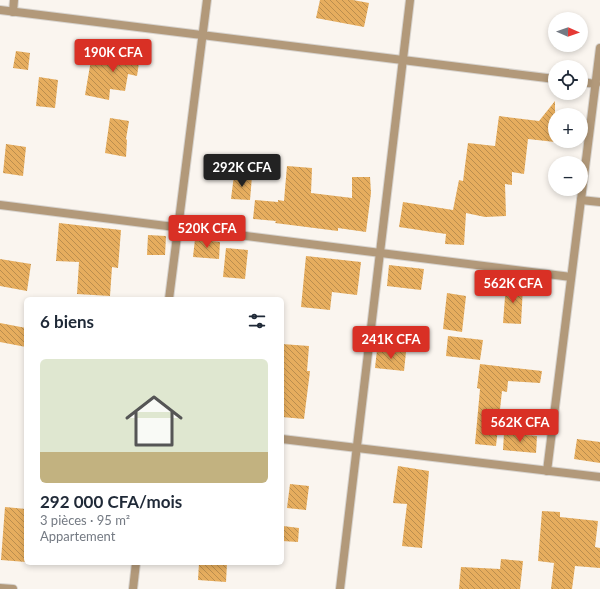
<!DOCTYPE html>
<html lang="fr">
<head>
<meta charset="utf-8">
<style>
	:root { --surface:#fff; --page:#f2f2f3; --text:#1f2937; --muted:#747a83; --line:#e0e1e3; --accent:#d93025 }
	body { margin:0; font-family:Lato,sans-serif; background:var(--page); color:var(--text); height:100vh; display:flex; flex-direction:column; font-size:15px; white-space:nowrap }
	* { box-sizing:border-box; margin:0 }
	p { font-size:13px; color:var(--muted) }
	.icon { flex:none; width:22px; height:22px; fill:none; stroke:currentColor; stroke-width:2; stroke-linecap:round; stroke-linejoin:round }
	.map { position:relative; flex:1; overflow:hidden }
	.sheet { position:absolute; left:24px; top:297px; width:260px; height:268px; display:flex; flex-direction:column; background:var(--surface); border-radius:6px; box-shadow:0 2px 6px #0003 }
	.sheet>* { flex:none }
	.needle { width:26px; rotate:92deg }
	.buttons { position:absolute; left:548px; top:12px; display:grid; gap:8px }
	.buttons a { display:grid; place-items:center; width:40px; height:40px; border-radius:50%; background:var(--surface); box-shadow:0 2px 6px #0003; font-size:20px }
	.price { position:absolute; translate:-50% -34px; padding:0 9px; border-radius:4px; background:var(--accent); color:#fff; font-size:13px; line-height:26px; filter:drop-shadow(0 1px 2px #0008) }
	.price::after { content:''; position:absolute; left:50%; top:24px; width:12px; height:9px; margin-left:-6px; background:inherit; clip-path:polygon(0 0,100% 0,50% 100%) }
	.price.active { background:#222; color:#fff }
	ul { padding:0; list-style:none }
	li { display:grid; align-content:center; gap:8px; height:212px; padding:0 16px }
	li+li { border-top:1px solid var(--line) }
	li span { display:grid; place-items:center; height:124px; border-radius:6px; color:#555 }
	li>.icon { margin-inline-start:auto }
	span .icon { width:72px; height:72px; fill:#fffc; stroke-width:1 }
	li b { font-size:17px }
	h2 { display:flex; justify-content:space-between; align-items:center; height:48px; padding:0 16px; font-size:17px }
	.map>svg:first-child { display:block }
	.building { fill:url(#building-back-hatch) }
	.lines { fill:none; stroke-linecap:round; stroke-linejoin:round }
	.minor-casing { stroke:#d7d3ce; stroke-width:10 }
	.minor { stroke:#b2997a; stroke-width:8 }
</style>
</head>
<body>
<div class="map">
<svg width="600" height="589" viewBox="0 0 600 589">
	<defs>
		<pattern id="building-back-hatch" width="6" height="6" patternUnits="userSpaceOnUse"><rect width="6" height="6" fill="#e6ad5e"/><path d="M-1 5l2 2M0 0l6 6M5-1l2 2" fill="none" stroke="#bb8e4e"/></pattern>
	</defs>
	<rect width="100%" height="100%" fill="#faf5ef"/>
	<g class="building">
		<polygon points="320,0 353,0 369,3 364,27 316,18"/>
		<polygon points="119,46 141,49 137,76 128,74 125,91 110,89 109,100 85,95 91,60 114,66"/>
		<polygon points="16,51 30,53 28,70 13,68"/>
		<polygon points="39,77 58,80 55,108 36,106"/>
		<polygon points="555,101 555,142 528,139 524,174 512,172 512,185 505,184 506,216 485,217 466,213 464,245 445,244 446,234 399,227 403,202 453,210 459,180 463,181 468,143 495,146 499,116 539,121"/>
		<polygon points="110,118 129,121 126,139 127,140 126,157 105,153"/>
		<polygon points="6,144 26,147 23,176 3,173"/>
		<polygon points="287,166 312,168 311,193 352,198 352,177 370,177 371,193 366,232 338,228 338,231 275,223 276,221 253,219 255,200 278,202 278,200 284,201"/>
		<polygon points="234,175 252,176 250,200 231,199"/>
		<polygon points="59,223 121,230 118,268 112,267 110,296 77,294 79,262 56,261"/>
		<polygon points="148,235 166,236 165,255 147,255"/>
		<polygon points="195,239 220,242 219,259 193,257"/>
		<polygon points="226,248 248,250 245,279 223,277"/>
		<polygon points="306,256 361,262 357,295 332,292 330,310 301,307"/>
		<polygon points="0,259 31,264 27,291 0,286"/>
		<polygon points="389,265 424,269 421,290 387,286"/>
		<polygon points="506,284 523,286 521,324 503,323"/>
		<polygon points="447,293 466,296 462,332 443,329"/>
		<polygon points="0,323 26,328 26,347 0,342"/>
		<polygon points="448,336 483,340 480,360 446,356"/>
		<polygon points="282,344 309,346 307,371 310,371 304,419 282,417"/>
		<polygon points="377,350 406,352 404,371 375,368"/>
		<polygon points="480,364 542,371 540,383 508,381 507,392 502,391 496,446 475,444 480,389 477,388"/>
		<polygon points="504,433 537,436 536,453 503,450"/>
		<polygon points="577,439 600,442 600,463 574,459"/>
		<polygon points="398,466 429,471 422,548 402,546 407,504 393,503"/>
		<polygon points="290,484 309,486 306,510 287,508"/>
		<polygon points="5,507 26,509 26,562 1,560"/>
		<polygon points="542,511 560,512 560,517 598,521 595,547 600,548 600,568 575,566 572,589 551,589 554,563 538,561"/>
		<polygon points="283,526 299,528 298,542 282,541"/>
		<polygon points="501,559 523,561 520,589 459,589 461,567 500,569"/>
		<polygon points="199,563 227,563 226,582 198,580"/>
	</g>
	<g class="lines">
		<g class="minor-casing">
			<g id="minor">
				<polyline points="0,10 555,79"/>
				<polyline points="13,12 14,0"/>
				<polyline points="581,82 596,84"/>
				<polyline points="581,200 600,202"/>
				<polyline points="0,205 571,277"/>
				<polyline points="169,299 207,0"/>
				<polyline points="282,439 600,477"/>
				<polyline points="547,471 600,48"/>
				<polyline points="0,588 13,589"/>
				<polyline points="133,589 136,563"/>
				<polyline points="340,589 410,0"/>
			</g>
		</g>
		<use href="#minor" class="minor"/>
	</g>
</svg>
<div class="buttons">
<a><svg class="needle" viewBox="-14 -14 28 28"><path d="M0-13l5 13h-10z" fill="#e53935"/><path d="M0 13l5-13h-10z" fill="#747a83"/></svg></a>
<a><svg class="icon" aria-label="locate" viewBox="0 0 24 24"><circle cx="12" cy="12" r="6"/><path d="M12 2v4M12 18v4M2 12h4M18 12h4"/></svg></a>
<a>+</a>
<a>−</a>
</div>
<b class="price" style="left:113px;top:73px">190K CFA</b>
<b class="price active" style="left:242px;top:188px">292K CFA</b>
<b class="price" style="left:207px;top:249px">520K CFA</b>
<b class="price" style="left:513px;top:304px">562K CFA</b>
<b class="price" style="left:391px;top:360px">241K CFA</b>
<b class="price" style="left:520px;top:443px">562K CFA</b>
<section class="sheet">
<h2>6 biens<svg class="icon" aria-label="filters" viewBox="0 0 24 24"><path d="M4 7h16M4 17h16"/><circle cx="9" cy="7" r="2"/><circle cx="15" cy="17" r="2"/></svg></h2>
<ul>
<li><span style="background:linear-gradient(#dfe7d0 75%,#c2b280 0)"><svg class="icon" aria-label="home" viewBox="0 0 24 24"><path d="M3 11l9-7 9 7M6 9v11h12V9"/></svg></span><div><b>292 000 CFA/mois</b><p>3 pièces · 95 m²</p><p>Appartement</p></div></li>
</ul>
</section>
</div>
</body>
</html>
